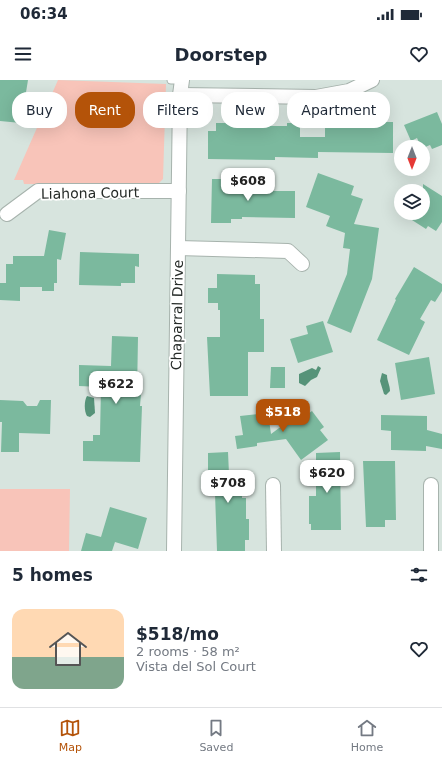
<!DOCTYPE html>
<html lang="en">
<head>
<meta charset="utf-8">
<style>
	:root { --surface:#fff; --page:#f6f6f7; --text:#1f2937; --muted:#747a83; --line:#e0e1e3; --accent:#b45309 }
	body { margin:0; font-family:"DejaVu Sans",sans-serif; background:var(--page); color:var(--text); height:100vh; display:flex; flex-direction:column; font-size:15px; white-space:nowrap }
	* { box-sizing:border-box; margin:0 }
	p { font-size:13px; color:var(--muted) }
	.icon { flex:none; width:22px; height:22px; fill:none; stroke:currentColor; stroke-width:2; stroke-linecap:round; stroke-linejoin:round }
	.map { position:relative; height:471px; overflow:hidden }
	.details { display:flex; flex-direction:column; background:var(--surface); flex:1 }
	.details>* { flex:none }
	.banner { position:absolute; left:12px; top:12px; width:418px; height:36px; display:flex; gap:8px }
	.needle { width:26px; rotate:180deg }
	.buttons { position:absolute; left:394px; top:60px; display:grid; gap:8px }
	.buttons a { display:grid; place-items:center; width:36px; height:36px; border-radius:50%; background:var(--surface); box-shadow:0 4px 16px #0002; font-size:20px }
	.price { position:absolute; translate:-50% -34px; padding:0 9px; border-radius:8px; background:#fff; color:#222; font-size:13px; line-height:26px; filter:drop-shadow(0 1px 2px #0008) }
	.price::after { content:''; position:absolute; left:50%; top:24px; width:12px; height:9px; margin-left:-6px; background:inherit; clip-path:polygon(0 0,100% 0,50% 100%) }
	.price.selected { background:var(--accent); color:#fff }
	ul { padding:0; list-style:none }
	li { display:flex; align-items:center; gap:12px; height:100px; padding:0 12px }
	li span { display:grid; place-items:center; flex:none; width:112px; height:80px; border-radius:12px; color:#555 }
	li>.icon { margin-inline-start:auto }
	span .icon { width:48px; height:48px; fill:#fffc; stroke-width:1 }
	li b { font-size:17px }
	h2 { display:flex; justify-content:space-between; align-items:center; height:48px; padding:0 12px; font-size:17px }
	.tag { padding:0 14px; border-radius:16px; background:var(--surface); box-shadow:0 4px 16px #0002; font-size:14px; line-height:36px }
	.tag.selected { background:var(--accent); color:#fff }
	.status { display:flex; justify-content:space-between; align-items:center; height:28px; padding:0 20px; background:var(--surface); direction:ltr }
	.status svg { height:11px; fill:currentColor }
	header { display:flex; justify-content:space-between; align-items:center; height:52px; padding:0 12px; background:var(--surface); font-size:18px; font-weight:700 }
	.tabs { display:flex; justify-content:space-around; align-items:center; height:56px; border-top:1px solid var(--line); background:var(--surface); font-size:11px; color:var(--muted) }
	.tabs a { display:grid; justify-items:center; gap:2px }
	.tabs .selected { color:var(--accent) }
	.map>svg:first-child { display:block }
	.green { fill:#f8c4b9 }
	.water { fill:#569379 }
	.building { fill:#7bb99e }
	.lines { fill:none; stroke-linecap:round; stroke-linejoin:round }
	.service-casing { stroke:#a7b3ad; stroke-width:9 }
	.minor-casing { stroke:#a7b3ad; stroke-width:16 }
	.service { stroke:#fff; stroke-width:7 }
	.minor { stroke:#fff; stroke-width:14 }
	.labels { text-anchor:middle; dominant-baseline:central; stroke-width:3.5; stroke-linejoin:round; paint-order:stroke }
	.street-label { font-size:14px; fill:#262b28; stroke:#fff }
</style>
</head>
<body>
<div class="status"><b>06:34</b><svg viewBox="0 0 49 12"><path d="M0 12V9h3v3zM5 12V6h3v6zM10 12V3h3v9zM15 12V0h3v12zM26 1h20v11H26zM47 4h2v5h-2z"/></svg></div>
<header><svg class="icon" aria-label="menu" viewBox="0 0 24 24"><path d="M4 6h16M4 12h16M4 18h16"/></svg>Doorstep<svg class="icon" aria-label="heart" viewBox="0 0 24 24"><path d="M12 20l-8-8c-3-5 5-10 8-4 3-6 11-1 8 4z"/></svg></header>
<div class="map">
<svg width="442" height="471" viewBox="0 0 442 471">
	<rect width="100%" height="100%" fill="#d7e4de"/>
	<g class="green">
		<polygon points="58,0 166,4 163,99 159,103 151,105 24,104 23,100 14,100"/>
		<polygon points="0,409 70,409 69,471 0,471"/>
	</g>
	<g class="water">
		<polygon points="318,286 321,288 317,297 311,300 305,306 299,303 299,294 312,288 316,290"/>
		<path d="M382 293 387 295C387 301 390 305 390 311L386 315 384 314 380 301Z"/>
		<path d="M87 316 94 318 95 333 90 337 87 336C84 331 84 321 87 316Z"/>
	</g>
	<g class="building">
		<polygon points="0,0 28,0 21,43 0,41"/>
		<polygon points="368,31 381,31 381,42 393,42 393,73 318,72 318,78 275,77 275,80 208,79 208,51 216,51 216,43 241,43 241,46 287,46 287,43 300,43 300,57 325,57 325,42 368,42"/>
		<polygon points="437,32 442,44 442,65 432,69 430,65 423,68 421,67 417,58 411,61 404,45"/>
		<polygon points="318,93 354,106 351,115 363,119 354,144 379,148 372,199 351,253 327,243 347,194 350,169 343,168 345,153 326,146 330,136 306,127"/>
		<polygon points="212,99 242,99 242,111 295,111 295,138 242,137 242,139 231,139 231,143 211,143"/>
		<polygon points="423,104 442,116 442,142 436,151 428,146 426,149 401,133 423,133"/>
		<polygon points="49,150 66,153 61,180 57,179 57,203 54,203 54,211 42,211 42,207 20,207 20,221 0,220 0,203 6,203 6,184 13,184 13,176 44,176"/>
		<polygon points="80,172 139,174 139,187 135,186 135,203 121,203 121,206 79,205"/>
		<polygon points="414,187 442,204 442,211 435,222 431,220 420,239 425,242 409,275 377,260 396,220 395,219"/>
		<polygon points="217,194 255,195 255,204 260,204 260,239 264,239 264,272 248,272 248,316 210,316 207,257 220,257 220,230 218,230 218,223 208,223 208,208 217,208"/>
		<polygon points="323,241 333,272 298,283 290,259 308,254 306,246"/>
		<polygon points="112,256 138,257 137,314 141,314 140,326 142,326 140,382 83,381 83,361 93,361 93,355 100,355 101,307 79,306 79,285 111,286"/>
		<polygon points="429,277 435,314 401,320 395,283"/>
		<polygon points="271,287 285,287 285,308 270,308"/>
		<polygon points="0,320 23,321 27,326 37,326 40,320 51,320 50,354 19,353 19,372 1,372 2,342 0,342"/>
		<polygon points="302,331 305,336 312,331 324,347 320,350 328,360 301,380 286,359 257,363 257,366 237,369 235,356 243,355 240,336 268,333 271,354"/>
		<polygon points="381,335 427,336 427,350 442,354 442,369 426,366 426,371 391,370 391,351 381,350"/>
		<polygon points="228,372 229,394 242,394 242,418 246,418 246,439 249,439 249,460 245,460 245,471 217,471 215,413 208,413 208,373"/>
		<polygon points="340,372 341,450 311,450 311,444 309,444 309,416 316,416 316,373"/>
		<polygon points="363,381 395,381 396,440 385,440 385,447 366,447"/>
		<polygon points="110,427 147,438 138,469 115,462 112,471 81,471 86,453 101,457"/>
	</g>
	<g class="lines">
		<g class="service-casing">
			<polyline id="service" points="171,0 182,0"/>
		</g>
		<g class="minor-casing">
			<g id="minor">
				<polyline points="180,15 316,17 349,11 372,0"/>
				<polyline points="7,134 38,111 179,111"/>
				<polyline points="178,168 288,171 302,184"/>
				<polyline points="273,405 274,471"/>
				<polyline points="431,405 431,471"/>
				<polyline points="174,471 180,15 182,0"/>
			</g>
		</g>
		<use href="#service" class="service"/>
		<use href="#minor" class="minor"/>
	</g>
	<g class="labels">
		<g class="street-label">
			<text transform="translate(90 113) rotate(-1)">Liahona Court</text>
			<text transform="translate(177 235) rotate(-89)">Chaparral Drive</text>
		</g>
	</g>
</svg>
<div class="buttons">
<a><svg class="needle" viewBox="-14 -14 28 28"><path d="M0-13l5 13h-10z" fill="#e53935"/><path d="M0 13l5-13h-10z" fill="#747a83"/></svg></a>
<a><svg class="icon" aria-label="layers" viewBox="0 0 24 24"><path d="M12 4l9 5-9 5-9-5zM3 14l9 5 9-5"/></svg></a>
</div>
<b class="price" style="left:248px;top:122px">$608</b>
<b class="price" style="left:116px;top:325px">$622</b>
<b class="price selected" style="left:283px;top:353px">$518</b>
<b class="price" style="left:327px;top:414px">$620</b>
<b class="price" style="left:228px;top:424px">$708</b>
<div class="banner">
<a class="tag">Buy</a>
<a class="tag selected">Rent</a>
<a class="tag">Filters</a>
<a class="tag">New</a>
<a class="tag">Apartment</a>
</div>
</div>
<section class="details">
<h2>5 homes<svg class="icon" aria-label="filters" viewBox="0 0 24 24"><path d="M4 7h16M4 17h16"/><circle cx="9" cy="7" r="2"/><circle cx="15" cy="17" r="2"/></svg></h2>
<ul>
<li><span style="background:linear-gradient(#ffd9b3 60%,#7fa58c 0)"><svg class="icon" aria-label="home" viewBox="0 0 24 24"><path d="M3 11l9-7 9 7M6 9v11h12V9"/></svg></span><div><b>$518/mo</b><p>2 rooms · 58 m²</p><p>Vista del Sol Court</p></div><svg class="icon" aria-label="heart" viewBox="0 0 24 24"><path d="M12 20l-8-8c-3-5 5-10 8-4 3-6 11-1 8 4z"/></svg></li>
</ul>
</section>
<nav class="tabs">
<a class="selected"><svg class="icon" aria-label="map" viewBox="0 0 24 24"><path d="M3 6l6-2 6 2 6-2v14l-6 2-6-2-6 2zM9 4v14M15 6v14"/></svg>Map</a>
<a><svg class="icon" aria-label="saved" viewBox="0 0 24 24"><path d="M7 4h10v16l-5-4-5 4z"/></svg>Saved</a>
<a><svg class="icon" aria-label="home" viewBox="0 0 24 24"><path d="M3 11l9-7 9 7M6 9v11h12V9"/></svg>Home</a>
</nav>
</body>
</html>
